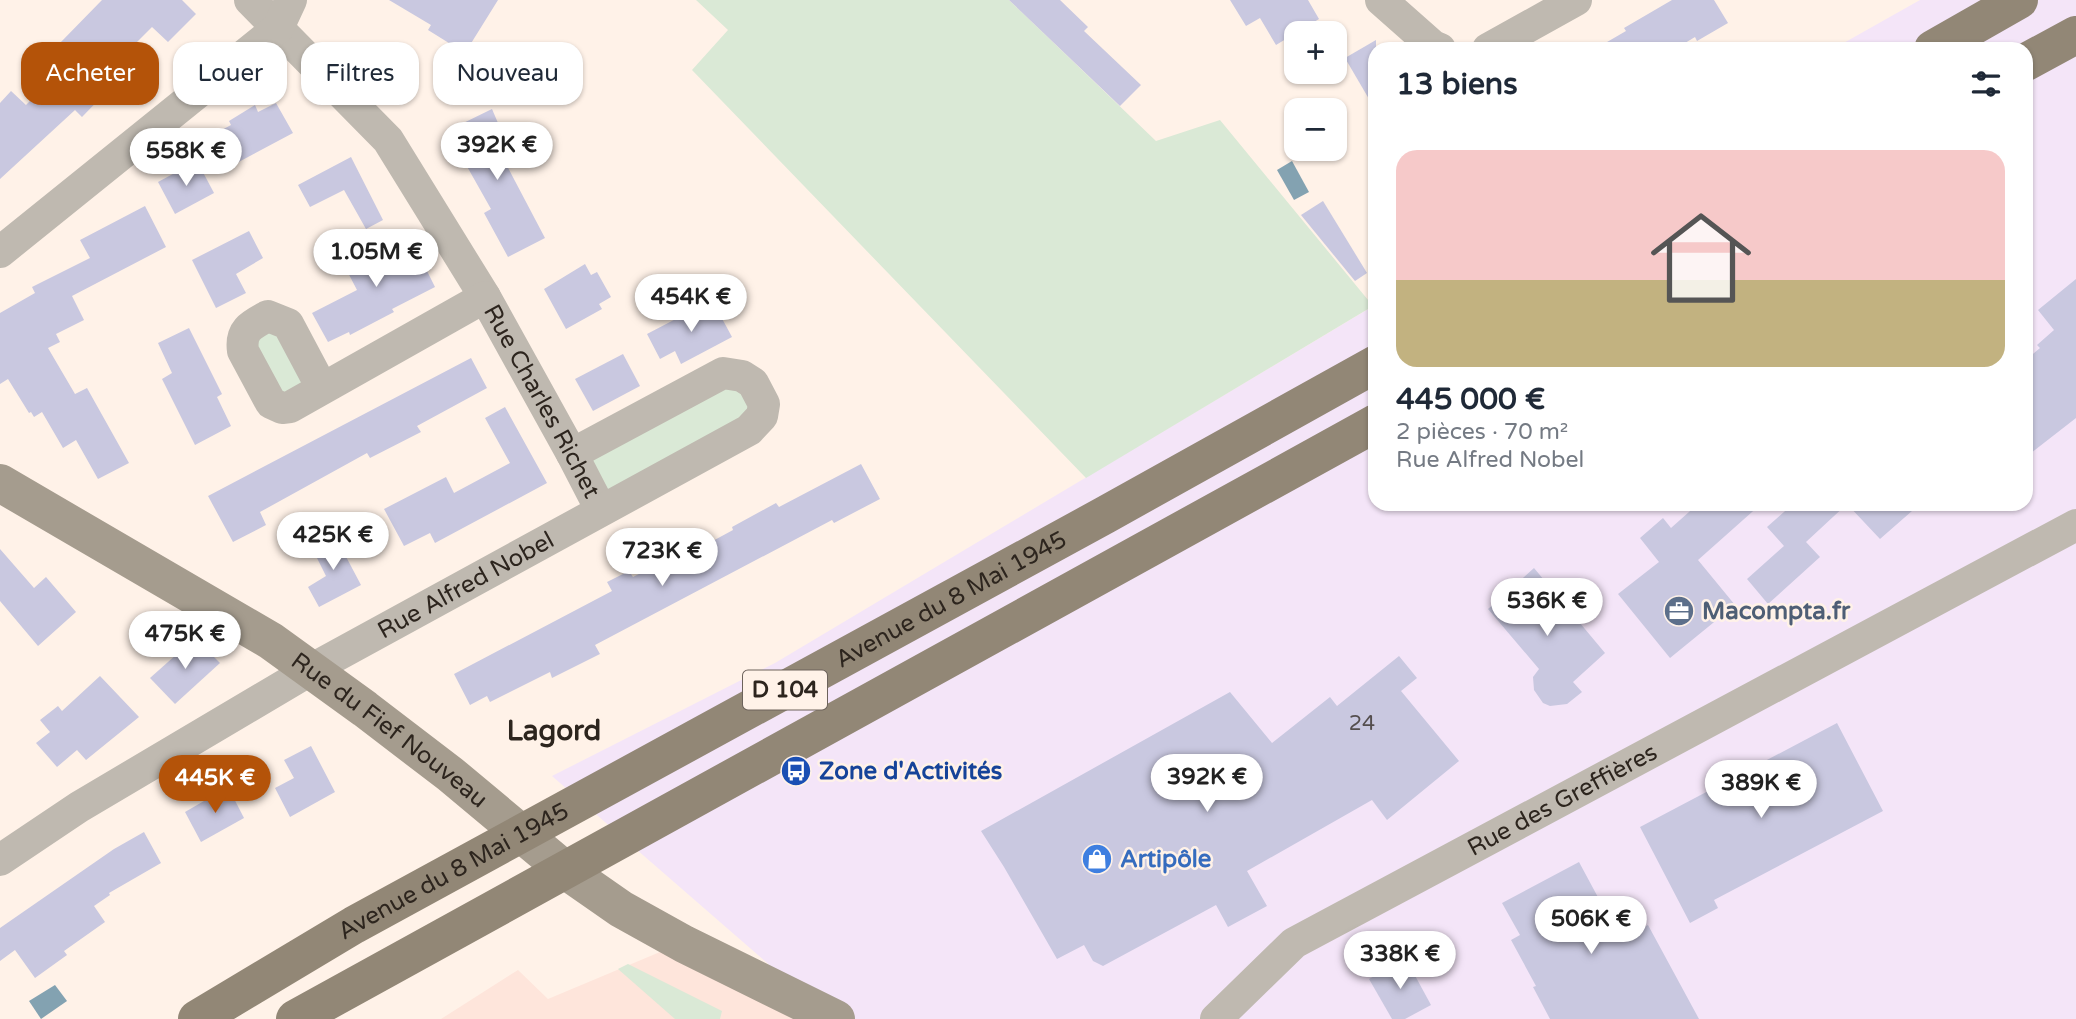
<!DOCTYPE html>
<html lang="fr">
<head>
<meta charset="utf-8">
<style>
	:root { --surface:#fff; --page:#f2f2f3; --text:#1f2937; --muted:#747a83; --line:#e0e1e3; --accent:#b45309 }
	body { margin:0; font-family:"Varela Round",sans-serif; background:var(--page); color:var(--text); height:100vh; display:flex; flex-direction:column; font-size:26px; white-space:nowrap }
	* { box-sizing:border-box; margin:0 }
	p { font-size:23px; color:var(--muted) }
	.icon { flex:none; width:38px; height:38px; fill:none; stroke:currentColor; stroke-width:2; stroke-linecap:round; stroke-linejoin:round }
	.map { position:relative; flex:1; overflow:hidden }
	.side { position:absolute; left:1368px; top:42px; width:665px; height:469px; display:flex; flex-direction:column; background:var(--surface); border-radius:21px; box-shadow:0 2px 5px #0004 }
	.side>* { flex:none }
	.banner { position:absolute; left:21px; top:42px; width:665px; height:63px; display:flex; gap:14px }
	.fabs { position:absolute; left:1284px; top:21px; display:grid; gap:14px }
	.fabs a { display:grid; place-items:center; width:63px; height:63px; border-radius:14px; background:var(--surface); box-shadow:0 2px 5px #0004; font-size:35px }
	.price { position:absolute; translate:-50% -60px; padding:0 16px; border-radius:24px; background:#fff; color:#222; font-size:23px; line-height:46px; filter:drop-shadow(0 2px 4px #0008) }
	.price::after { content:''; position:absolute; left:50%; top:42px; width:21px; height:16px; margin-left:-10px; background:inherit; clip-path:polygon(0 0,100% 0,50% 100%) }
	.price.selected { background:var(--accent); color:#fff }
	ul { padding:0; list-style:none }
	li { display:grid; align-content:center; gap:14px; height:371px; padding:0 28px }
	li+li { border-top:2px solid var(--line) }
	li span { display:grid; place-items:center; height:217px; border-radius:21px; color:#555 }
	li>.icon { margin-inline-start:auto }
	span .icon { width:126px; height:126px; fill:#fffc; stroke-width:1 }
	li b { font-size:30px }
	h2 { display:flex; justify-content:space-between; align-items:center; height:84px; padding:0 28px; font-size:30px }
	.pill { padding:0 24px; border-radius:21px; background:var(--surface); box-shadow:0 2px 5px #0004; font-size:24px; line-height:63px }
	.pill.selected { background:var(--accent); color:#fff }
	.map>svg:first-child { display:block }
	.commercial { fill:#fee5db }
	.industrial { fill:#f4e5f8 }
	.green { fill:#dae9d6 }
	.water { fill:#83a2b1 }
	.building { fill:#c9c8e0 }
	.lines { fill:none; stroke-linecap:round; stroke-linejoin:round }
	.street { stroke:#bfb9b0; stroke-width:32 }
	.secondary { stroke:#a59c8e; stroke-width:38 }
	.primary { stroke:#928776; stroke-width:38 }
	.labels { text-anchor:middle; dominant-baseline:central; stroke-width:5; stroke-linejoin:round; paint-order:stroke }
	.number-label { font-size:21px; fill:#544e4e }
	.shield { fill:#fff2e8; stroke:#6c625b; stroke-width:2 }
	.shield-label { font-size:23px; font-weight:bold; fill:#2d251e }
	.street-label { font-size:24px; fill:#2d251e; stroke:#fff2e8 }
	.service-label { font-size:24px; font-weight:bold; fill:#4e5e75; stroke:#fff2e8; text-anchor:start }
	.transit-label { font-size:24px; font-weight:bold; fill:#164399; stroke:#fff2e8; text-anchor:start }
	.shop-label { font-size:24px; font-weight:bold; fill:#366cbe; stroke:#fff2e8; text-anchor:start }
	.quarter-label { font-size:28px; font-weight:bold; fill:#2d251e; stroke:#fff2e8 }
</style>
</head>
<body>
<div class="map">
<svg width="2076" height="1019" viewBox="0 0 2076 1019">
	<rect width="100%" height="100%" fill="#fff2e8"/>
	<polygon class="commercial" points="660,952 836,1019 441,1019 518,970 548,999"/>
	<polygon class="industrial" points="1920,0 2076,0 2076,1019 836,1019 826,1014 552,776 775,663 1375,305 1376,504 2026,504 2026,49 1833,49"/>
	<g class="green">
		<polygon points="696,0 1009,0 1156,141 1220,120 1373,306 1086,478 692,70 728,30"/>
		<polygon points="268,316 322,388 290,407 245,331"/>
		<polygon points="723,373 764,404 601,510 572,454"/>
		<polygon points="628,964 722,1011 720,1019 675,1019 618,969"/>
	</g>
	<g class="water">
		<polygon points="1292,161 1309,192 1294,200 1277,170"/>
		<polygon points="55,985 67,1001 41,1019 29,1001"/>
	</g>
	<g class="building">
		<polygon points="102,0 182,0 196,14 168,42 152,27 106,73 116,82 82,117 75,110 0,179 0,103 11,91 26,105 74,56 60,43"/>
		<polygon points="389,0 498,0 465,53 428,30 431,25"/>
		<polygon points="1009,0 1060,0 1088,27 1084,31 1141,85 1120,106"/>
		<polygon points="1230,0 1308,0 1319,19 1276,45 1260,18 1246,26"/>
		<polygon points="1672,0 1714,0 1728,23 1697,41 1695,37 1675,49 1595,49 1626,31 1624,28"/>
		<polygon points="1376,40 1376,111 1345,58"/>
		<polygon points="276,103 293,133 233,165 216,133 231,125 229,121 255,105 258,112"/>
		<polygon points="492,109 513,158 505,162 545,238 508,257 484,213 491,209 447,131"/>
		<polygon points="351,157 383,220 366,229 344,190 310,207 298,185"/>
		<polygon points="197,161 214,193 175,214 158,182"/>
		<polygon points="1323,201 1367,273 1355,281 1301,215"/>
		<polygon points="145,206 166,247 72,296 84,320 56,334 60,342 48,348 75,394 87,388 129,463 98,479 76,440 63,448 42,412 34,417 31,412 29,413 8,379 0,384 0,313 35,293 32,287 90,258 80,240"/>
		<polygon points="249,231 263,258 236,274 246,293 216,308 192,260"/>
		<polygon points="408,233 435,287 392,309 394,312 350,335 349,332 328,342 312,313 357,290 345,267"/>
		<polygon points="585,264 591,275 597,272 611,297 599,304 602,309 566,329 544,289"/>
		<polygon points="2076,279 2076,418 2026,457 2026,360 2040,348 2037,345 2054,330 2038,310"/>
		<polygon points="712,300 732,337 681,364 675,351 660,359 647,334"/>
		<polygon points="189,328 222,394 217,397 231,426 195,445 162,379 172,373 158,343"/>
		<polygon points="623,354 640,386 593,411 575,379"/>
		<polygon points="471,358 487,388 417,426 421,432 370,458 367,453 260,512 266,525 233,542 208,496"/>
		<polygon points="505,407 547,483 435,543 430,533 404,546 384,509 446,477 454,493 510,463 485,418"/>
		<polygon points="861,464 880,499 834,523 832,520 595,645 600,654 552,678 550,672 490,702 487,696 470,705 454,674 612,591 607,582 629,571 633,577 682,552 685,556 733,530 732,527 776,503 779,507"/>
		<polygon points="1698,504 1761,504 1698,560 1735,605 1670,658 1618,594 1659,562 1640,538 1663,518 1671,528"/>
		<polygon points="1793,504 1920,504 1880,539 1847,504 1806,542 1820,557 1768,604 1747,579 1784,546 1767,527"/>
		<polygon points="334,534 361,585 319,607 308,587 326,576 311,546"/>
		<polygon points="0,549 34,588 46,577 76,612 38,646 0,601"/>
		<polygon points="1534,568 1605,653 1573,682 1582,692 1567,704 1550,706 1543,703 1534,690 1533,677 1539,669 1488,609"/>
		<polygon points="195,638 220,663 175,704 150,678"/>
		<polygon points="1399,656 1417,678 1401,691 1459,761 1387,820 1372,800 1247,871 1267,906 1228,927 1216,905 1103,966 1093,961 1084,945 1057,959 1004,867 981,831 1230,692 1272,743 1330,697 1337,706"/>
		<polygon points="100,676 139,717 86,760 77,750 57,767 36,743 50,732 40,720 58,706 62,711"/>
		<polygon points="1837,723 1883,811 1714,900 1718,908 1690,923 1640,827"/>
		<polygon points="311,746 335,792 290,817 275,788 294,778 284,760"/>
		<polygon points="228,787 244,818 201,842 185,812"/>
		<polygon points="144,832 161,863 109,893 110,895 94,906 105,922 64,951 67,955 35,978 15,950 0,961 0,928 114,849"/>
		<polygon points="1579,862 1621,940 1648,925 1699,1019 1550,1019 1533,987 1536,986 1511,940 1520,935 1502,903"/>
		<polygon points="1406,959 1431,1005 1405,1019 1392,1019 1369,979"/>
	</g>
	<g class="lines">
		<g class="street">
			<path id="s1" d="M250 0 388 140 485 297 572 454 601 510"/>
			<polyline points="1381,0 1433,46 1440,49"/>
			<polyline points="1488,49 1576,0"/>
			<polyline points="0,252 278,28 291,0"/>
			<path d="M322 388 288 324 268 316C251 325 240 330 243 351L271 403 282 408 290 407 485 297"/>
			<path id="s2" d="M0 860 79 807 312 669 749 430 762 416 764 404 753 383 742 376 723 373 572 454"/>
			<path id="s3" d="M1216 1019 1294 943 2076 525"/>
		</g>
		<path class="secondary" id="s4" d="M0 483 271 641 365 709 450 774 565 870 621 909 684 944 836 1019"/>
		<g class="primary">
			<polyline points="1933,49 2019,0"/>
			<polyline points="2026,62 2076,35"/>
			<path id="s5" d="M197 1019 354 925 1105 515 1376 364"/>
			<polyline points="295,1019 1376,423"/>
		</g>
	</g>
	<defs>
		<g id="office-disc" transform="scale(1.575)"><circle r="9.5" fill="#5c6f8a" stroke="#fff2e8"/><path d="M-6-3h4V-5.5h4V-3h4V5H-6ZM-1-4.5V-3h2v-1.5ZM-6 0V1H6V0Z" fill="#fff"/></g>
		<g id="bus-disc" transform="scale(1.575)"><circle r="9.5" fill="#1a4fb4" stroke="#fff2e8"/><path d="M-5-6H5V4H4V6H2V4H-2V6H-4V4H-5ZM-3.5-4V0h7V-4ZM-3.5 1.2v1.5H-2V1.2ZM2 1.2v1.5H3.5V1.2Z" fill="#fff"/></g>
		<g id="shop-disc" transform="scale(1.575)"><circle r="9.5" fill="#3f7fe0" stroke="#fff2e8"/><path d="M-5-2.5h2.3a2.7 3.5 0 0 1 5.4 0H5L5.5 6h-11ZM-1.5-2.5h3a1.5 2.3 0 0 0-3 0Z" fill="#fff"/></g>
	</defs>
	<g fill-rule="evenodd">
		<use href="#office-disc" x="1679" y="611"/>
		<use href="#bus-disc" x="796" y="771"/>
		<use href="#shop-disc" x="1097" y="859"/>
	</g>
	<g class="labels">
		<g class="number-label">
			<text x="1362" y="723">24</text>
		</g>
		<rect class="shield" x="743" y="670.5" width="84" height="39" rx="5"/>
		<g class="shield-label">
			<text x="785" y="690">D 104</text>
		</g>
		<g class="street-label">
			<text stroke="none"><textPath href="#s1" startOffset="500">Rue Charles Richet</textPath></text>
			<text stroke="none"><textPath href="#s2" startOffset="541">Rue Alfred Nobel</textPath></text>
			<text stroke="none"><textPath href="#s5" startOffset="863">Avenue du 8 Mai 1945</textPath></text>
			<text stroke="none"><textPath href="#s4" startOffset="462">Rue du Fief Nouveau</textPath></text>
			<text stroke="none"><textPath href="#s3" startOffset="413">Rue des Greffières</textPath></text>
			<text stroke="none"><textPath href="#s5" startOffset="296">Avenue du 8 Mai 1945</textPath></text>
		</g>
		<g class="service-label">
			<text x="1702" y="611">Macompta.fr</text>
		</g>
		<g class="transit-label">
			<text x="819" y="771">Zone d'Activités</text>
		</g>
		<g class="shop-label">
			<text x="1120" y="859">Artipôle</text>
		</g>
		<g class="quarter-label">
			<text x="554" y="731">Lagord</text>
		</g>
	</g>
</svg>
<div class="fabs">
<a>+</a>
<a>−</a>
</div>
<b class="price" style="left:497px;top:182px">392K €</b>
<b class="price" style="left:186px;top:188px">558K €</b>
<b class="price" style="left:376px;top:289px">1.05M €</b>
<b class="price" style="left:691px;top:334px">454K €</b>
<b class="price" style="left:333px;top:572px">425K €</b>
<b class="price" style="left:662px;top:588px">723K €</b>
<b class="price" style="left:1547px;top:638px">536K €</b>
<b class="price" style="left:185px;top:671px">475K €</b>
<b class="price" style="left:1207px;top:814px">392K €</b>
<b class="price selected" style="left:215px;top:815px">445K €</b>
<b class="price" style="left:1761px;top:820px">389K €</b>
<b class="price" style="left:1591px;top:956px">506K €</b>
<b class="price" style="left:1400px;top:991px">338K €</b>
<div class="banner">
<a class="pill selected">Acheter</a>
<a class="pill">Louer</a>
<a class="pill">Filtres</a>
<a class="pill">Nouveau</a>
</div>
<section class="side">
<h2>13 biens<svg class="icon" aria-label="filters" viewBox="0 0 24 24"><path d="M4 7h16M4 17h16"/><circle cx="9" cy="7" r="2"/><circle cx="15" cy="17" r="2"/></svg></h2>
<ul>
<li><span style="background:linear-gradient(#f6c9c9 60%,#c2b280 0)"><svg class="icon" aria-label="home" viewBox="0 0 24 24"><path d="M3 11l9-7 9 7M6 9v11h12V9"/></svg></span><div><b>445 000 €</b><p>2 pièces · 70 m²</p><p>Rue Alfred Nobel</p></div></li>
</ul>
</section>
</div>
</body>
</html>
